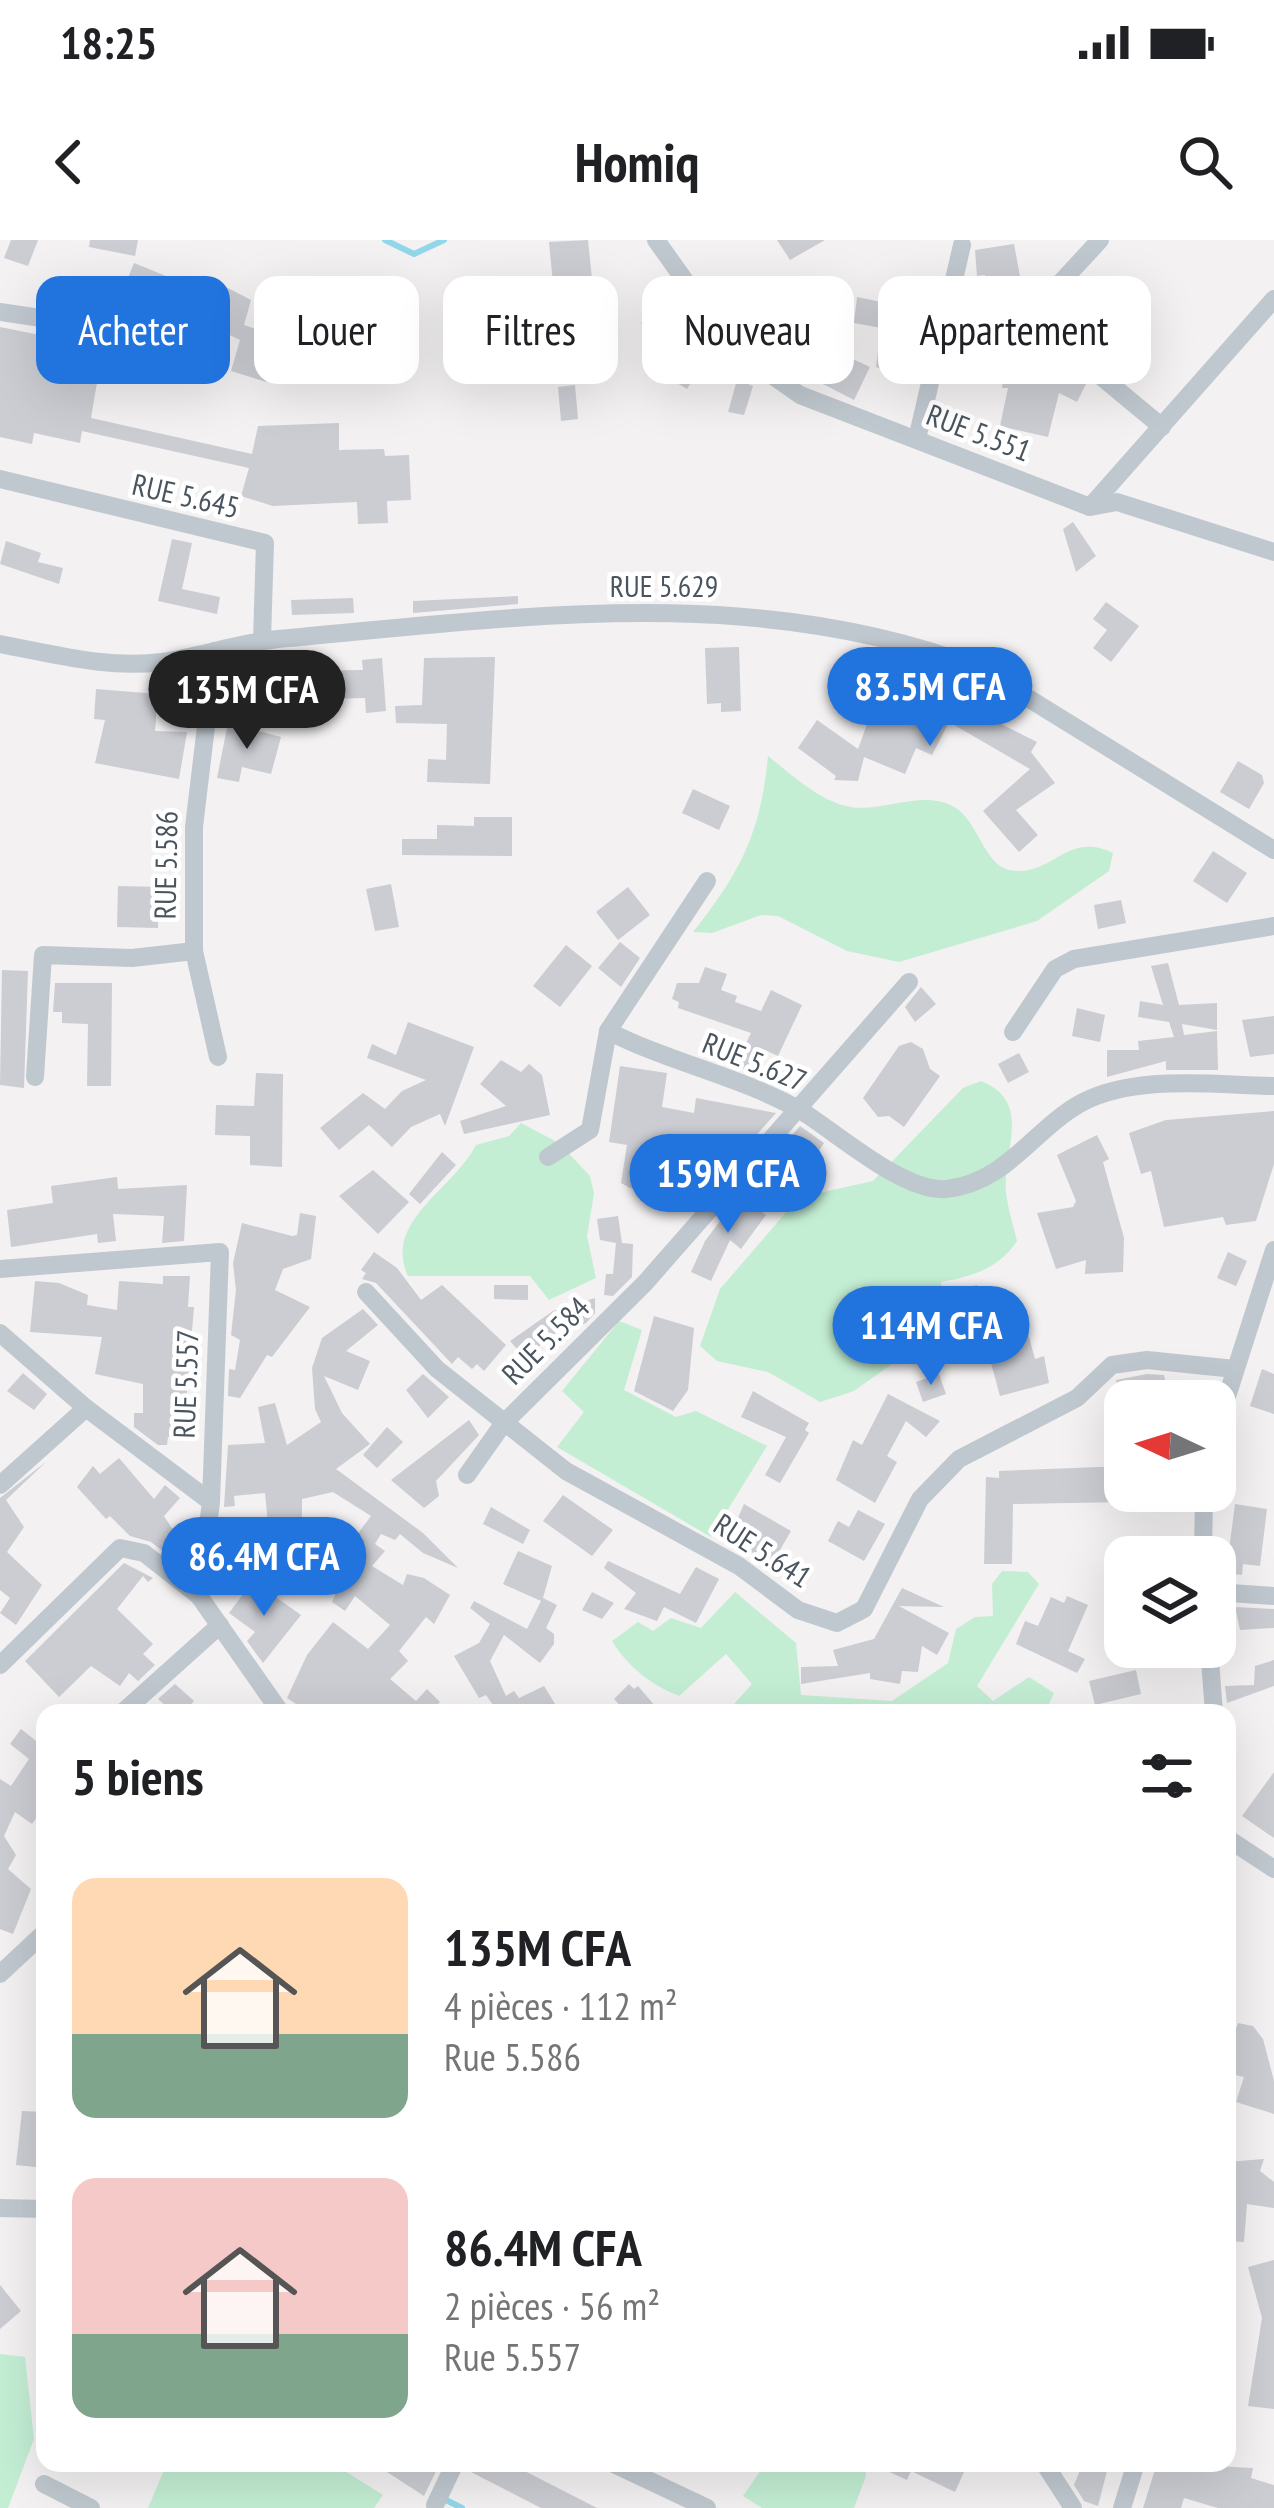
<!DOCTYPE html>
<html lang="fr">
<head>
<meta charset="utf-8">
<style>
	:root { --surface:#fff; --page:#f2f2f2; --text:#202124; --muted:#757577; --accent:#2173de }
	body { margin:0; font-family:"PT Sans Narrow",sans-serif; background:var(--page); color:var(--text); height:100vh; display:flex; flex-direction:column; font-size:45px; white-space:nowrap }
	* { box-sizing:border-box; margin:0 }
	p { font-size:39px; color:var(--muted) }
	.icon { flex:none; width:66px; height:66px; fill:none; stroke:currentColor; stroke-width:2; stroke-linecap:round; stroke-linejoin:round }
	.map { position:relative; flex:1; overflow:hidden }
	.panel { position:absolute; left:36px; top:1464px; width:1200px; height:768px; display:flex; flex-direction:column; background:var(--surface); border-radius:24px; box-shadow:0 12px 48px #0002 }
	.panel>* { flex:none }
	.banner { position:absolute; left:36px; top:36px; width:1203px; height:108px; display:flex; gap:24px }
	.needle { width:78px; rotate:274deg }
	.controls { position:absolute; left:1104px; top:1140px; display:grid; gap:24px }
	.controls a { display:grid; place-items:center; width:132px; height:132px; border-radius:24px; background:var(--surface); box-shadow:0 12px 48px #0002; font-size:60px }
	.price { position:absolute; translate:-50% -102px; padding:0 27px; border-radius:42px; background:var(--accent); color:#fff; font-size:39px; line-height:78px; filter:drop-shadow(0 3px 6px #0008) }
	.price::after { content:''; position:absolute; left:50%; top:72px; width:36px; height:27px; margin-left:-18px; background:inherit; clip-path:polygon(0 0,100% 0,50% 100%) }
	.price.on { background:#222; color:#fff }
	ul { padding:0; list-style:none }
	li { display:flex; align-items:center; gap:36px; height:300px; padding:0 36px }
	li span { display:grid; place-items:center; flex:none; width:336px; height:240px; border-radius:24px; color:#555 }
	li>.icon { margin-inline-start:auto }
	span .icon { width:144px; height:144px; fill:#fffc; stroke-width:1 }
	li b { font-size:51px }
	h2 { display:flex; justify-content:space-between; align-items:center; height:144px; padding:0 36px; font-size:51px }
	.tag { padding:0 42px; border-radius:24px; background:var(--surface); box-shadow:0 12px 48px #0002; font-size:42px; line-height:108px }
	.tag.on { background:var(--accent); color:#fff }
	.status { display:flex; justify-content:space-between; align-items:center; height:84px; padding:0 60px; background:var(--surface); direction:ltr }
	.status svg { height:33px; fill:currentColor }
	header { display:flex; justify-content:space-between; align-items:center; height:156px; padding:0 36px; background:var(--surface); font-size:54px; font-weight:700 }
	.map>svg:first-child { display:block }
	.green { fill:#c3eed4 }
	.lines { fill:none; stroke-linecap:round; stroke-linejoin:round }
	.stream { stroke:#92d7e9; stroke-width:6 }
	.building { fill:#cbcdd3 }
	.minor { stroke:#c0c8cf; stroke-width:18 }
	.labels { text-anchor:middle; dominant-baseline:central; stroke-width:9; stroke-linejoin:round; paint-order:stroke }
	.street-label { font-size:30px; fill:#4a545e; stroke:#fff }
</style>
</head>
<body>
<div class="status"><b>18:25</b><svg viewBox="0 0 49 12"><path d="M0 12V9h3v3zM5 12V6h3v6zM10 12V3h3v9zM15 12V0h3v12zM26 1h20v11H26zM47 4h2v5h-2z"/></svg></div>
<header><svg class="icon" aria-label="back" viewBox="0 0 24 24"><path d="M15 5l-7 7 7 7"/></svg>Homiq<svg class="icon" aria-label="search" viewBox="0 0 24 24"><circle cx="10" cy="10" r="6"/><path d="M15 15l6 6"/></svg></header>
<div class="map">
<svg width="1274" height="2268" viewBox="0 0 1274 2268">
	<rect width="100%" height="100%" fill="#f3f1f1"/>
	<g class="green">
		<path d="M768 516C791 534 817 559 846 566 881 575 922 547 956 568 978 582 984 624 1009 630 1051 639 1066 590 1113 613L1109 631 1037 681 899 722 847 711 778 676 761 675 712 693 693 692C740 633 761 593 768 516Z"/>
		<path d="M981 841C1034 862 1002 911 1006 953 1008 969 1013 985 1017 1001 998 1029 973 1036 941 1042L943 1075 938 1091 854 1151 820 1162 768 1132 717 1121 700 1106 720 1049 788 970 819 953 873 941 963 848Z"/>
		<path d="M521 883 559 903 590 936 594 953 587 996 596 1038 549 1060 530 1036H408C383 981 453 950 476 905L509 896Z"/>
		<polygon points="619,1081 642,1090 624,1150 676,1177 696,1171 767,1206 711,1297 557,1207 584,1172 562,1151"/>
		<path d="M1002 1331 1028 1332 1039 1344 977 1446 993 1461 1029 1437 1054 1453 1045 1473H726L752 1444 726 1414 679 1456C651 1445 628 1427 612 1401L638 1382 653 1391 671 1378 701 1388 735 1352 796 1403 801 1455 892 1461 948 1423 956 1389 975 1377 993 1376 992 1344Z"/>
		<polygon points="0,2114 25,2117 34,2199 8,2268 0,2268"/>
		<polygon points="167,2223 332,2223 383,2255 374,2268 148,2268"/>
		<polygon points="766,2223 865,2223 866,2236 854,2268 762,2268 743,2256"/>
	</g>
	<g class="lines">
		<g class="stream">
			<polyline points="385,0 414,14 444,0"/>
			<polyline points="546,86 560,122 558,140"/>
			<polyline points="444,2259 462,2268"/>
		</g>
	</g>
	<g class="building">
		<polygon points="11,0 38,0 28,26 4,18"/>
		<polygon points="90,0 138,0 135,16 89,7"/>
		<polygon points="588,0 592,39 553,43 549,2"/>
		<polygon points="777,0 825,0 790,20"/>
		<polygon points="1014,4 1022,47 1011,50 1012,67 991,69 985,35 977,36 975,10"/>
		<polygon points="134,23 166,36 155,65 122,53"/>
		<polygon points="226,47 251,60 244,85 262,91 273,106 266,142 231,131 240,100 217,89 213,74"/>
		<polygon points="857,57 915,69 909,112 917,114 908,137 876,127 881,88 854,83"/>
		<polygon points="652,60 668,67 657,92 641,84"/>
		<polygon points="0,87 50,97 49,102 101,119 91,178 252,214 258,186 339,183 339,210 384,209 385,216 409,215 411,260 387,261 388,283 358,284 357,262 273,266 241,256 249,228 82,191 80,203 34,193 32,204 0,197"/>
		<polygon points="661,105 700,128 687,149 649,126"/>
		<polygon points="838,112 870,127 854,160 823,144"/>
		<polygon points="1006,117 1047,122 1087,142 1077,162 1059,153 1048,197 1000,186 1008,148 1002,148"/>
		<polygon points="737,140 753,146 744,175 728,172"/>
		<polygon points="575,145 578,179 561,181 558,147"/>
		<polygon points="1073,282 1096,316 1076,332 1063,289"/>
		<polygon points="172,299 192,303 182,349 220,357 217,374 158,361"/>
		<polygon points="6,301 41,313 38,322 63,328 59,344 0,324"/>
		<polygon points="518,356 518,364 413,373 413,361"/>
		<polygon points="353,358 354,373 292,375 291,360"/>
		<polygon points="1106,362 1139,386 1111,422 1093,408 1107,390 1093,379"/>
		<polygon points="739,407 741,471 721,472 721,463 707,464 705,408"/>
		<polygon points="495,417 490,544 427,542 428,519 446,520 447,484 396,483 395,466 422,465 424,418"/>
		<polygon points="382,418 386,471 366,473 365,458 282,460 282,467 222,469 226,432 363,430 362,420"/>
		<polygon points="858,423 906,453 891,469 926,484 940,460 965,472 970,463 983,475 1037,502 1031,512 1055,543 1016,570 1038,595 1019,612 983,571 1030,529 949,482 932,515 916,508 905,534 864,517 858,541 834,540 836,536 798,508 817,480 858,509 878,454 851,446"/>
		<polygon points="96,449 158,454 155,491 187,492 179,539 95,523 105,480 94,479"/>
		<polygon points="228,483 281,497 271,534 242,527 239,542 217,538"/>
		<polygon points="1238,521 1262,535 1264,543 1249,569 1220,552"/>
		<polygon points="693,549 730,566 719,590 682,573"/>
		<polygon points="474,577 512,577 512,616 402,615 402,599 437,599 437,585 474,586"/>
		<polygon points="1213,611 1247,633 1227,663 1193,641"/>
		<polygon points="391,644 399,687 375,691 366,649"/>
		<polygon points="118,646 159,647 158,688 117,687"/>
		<polygon points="628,647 650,675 618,700 596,672"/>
		<polygon points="1121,660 1126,683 1098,689 1094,665"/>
		<polygon points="620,702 640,718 621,747 598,728"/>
		<polygon points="566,705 592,726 560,767 533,746"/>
		<polygon points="1168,723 1179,765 1217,763 1217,790 1182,784 1184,795 1217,791 1218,830 1166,830 1166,821 1107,837 1107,810 1139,810 1138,801 1174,797 1169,782 1138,777 1140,761 1163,765 1151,726"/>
		<polygon points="705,727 727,734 721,750 737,756 735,762 761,771 771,750 802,765 778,816 765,810 754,834 735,826 751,793 678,768 679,762 672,759 677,743 699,743"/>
		<polygon points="2,730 28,731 24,848 0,845"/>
		<polygon points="55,743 112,743 111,846 87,846 88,784 62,783 62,772 53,772"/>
		<polygon points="921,747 936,764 915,782 905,767"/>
		<polygon points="1077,768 1105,775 1100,802 1072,796"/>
		<polygon points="1274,776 1274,814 1250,817 1242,780"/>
		<polygon points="408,782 474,807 445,886 440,874 411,887 392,907 369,885 339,910 320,888 363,853 385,869 402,851 426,840 367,818 372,804 396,815"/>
		<polygon points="911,802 923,809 930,829 940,836 904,887 889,876 878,877 863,858 899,806"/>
		<polygon points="1019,813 1029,832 1008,843 998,824"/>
		<polygon points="501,820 521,832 529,824 542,835 550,875 464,894 460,881 506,866 480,844"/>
		<polygon points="620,826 667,833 662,867 694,873 696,858 776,873 751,901 721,899 717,926 697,924 695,953 630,948 621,943 627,905 609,902"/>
		<polygon points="256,833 283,834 282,927 250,925 250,896 215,895 216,865 254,866"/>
		<polygon points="1274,871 1274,924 1256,981 1226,985 1223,977 1164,987 1151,931 1141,934 1129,893 1166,880"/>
		<polygon points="800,886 824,903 792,951 770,929 788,911 780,909"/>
		<polygon points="1097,895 1109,919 1103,922 1124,998 1123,1032 1085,1034 1086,1020 1056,1029 1037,973 1073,967 1076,961 1057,915"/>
		<polygon points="442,912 456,925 420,964 409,954"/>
		<polygon points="373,930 409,962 378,994 339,956"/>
		<polygon points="117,937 118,949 187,945 184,1001 162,1003 164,976 113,974 116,1001 98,1003 97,994 11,1007 7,970 53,963 51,946"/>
		<polygon points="739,956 766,975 741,1009 730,1000 711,1041 691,1032 705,1001"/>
		<polygon points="300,973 316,976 311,1019 283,1029 275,1050 310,1067 272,1117 267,1115 240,1158 228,1156 229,1129 235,1130 240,1100 231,1095 236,1050 233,1023 242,983 292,996 297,995"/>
		<polygon points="618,976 622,1003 633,1004 632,1037 613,1056 604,1055 606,1034 613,1034 616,1003 600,1000 597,979"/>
		<polygon points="374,1012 397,1028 421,1060 442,1045 506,1105 484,1131 477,1124 472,1129 458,1117 452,1124 376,1043 362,1039 366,1033 361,1030"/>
		<polygon points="1228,1012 1247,1021 1236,1046 1217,1038"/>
		<polygon points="163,1036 190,1036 188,1067 194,1067 183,1198 168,1197 167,1205 158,1205 134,1187 134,1173 143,1173 143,1144 95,1134 102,1097 30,1092 35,1041 59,1043 88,1055 87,1065 117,1070 119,1041 163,1044"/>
		<polygon points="494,1045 528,1045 528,1060 494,1059"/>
		<polygon points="977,1045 982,1067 961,1072 956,1050"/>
		<polygon points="595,1058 595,1073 586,1083 571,1088 569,1082 525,1118 510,1101 553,1071"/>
		<polygon points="363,1069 378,1085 346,1111 370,1121 358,1150 324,1136 342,1173 370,1204 336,1229 423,1293 458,1328 423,1313 400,1294 395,1300 381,1294 375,1304 385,1311 372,1326 403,1345 407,1334 424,1338 450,1355 434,1384 426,1377 399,1411 408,1421 390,1439 416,1461 427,1449 440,1462 430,1473 300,1473 302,1468 287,1458 307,1415 333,1382 368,1409 390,1385 355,1356 345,1371 332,1362 350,1321 346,1318 323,1348 289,1320 309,1293 334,1310 344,1294 353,1300 371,1276 333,1252 302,1259 302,1290 269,1294 265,1253 234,1256 235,1266 224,1267 228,1205 265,1203 258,1167 275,1163 287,1205 321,1182 315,1169 312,1128 322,1098"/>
		<polygon points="654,1076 694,1088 688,1150 673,1171 634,1151"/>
		<polygon points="1025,1082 1035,1119 1044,1116 1049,1143 1000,1156 983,1094"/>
		<polygon points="1262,1129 1274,1134 1274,1174 1250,1166"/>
		<polygon points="23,1133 47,1154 34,1170 7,1151"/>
		<polygon points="423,1134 449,1157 428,1178 406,1150"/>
		<polygon points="939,1134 946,1154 923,1162 916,1142"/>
		<polygon points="1147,1134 1164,1135 1168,1154 1120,1163 1116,1140"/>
		<polygon points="753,1151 809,1183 805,1190 809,1193 780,1243 765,1235 786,1197 741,1177"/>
		<polygon points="888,1154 940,1181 926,1197 906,1181 887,1216 897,1222 875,1263 836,1240 853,1200 862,1205"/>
		<polygon points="469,1180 479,1195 436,1241 439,1256 424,1268 391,1240"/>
		<polygon points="387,1187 403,1202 377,1228 363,1215"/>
		<polygon points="119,1218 154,1259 165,1245 180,1258 164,1276 177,1296 173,1319 151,1302 130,1296 110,1276 106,1279 77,1247 93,1226 100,1234"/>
		<polygon points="47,1221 6,1260 24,1287 7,1312 42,1345 16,1385 0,1373 10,1358 0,1350 0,1258"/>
		<polygon points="1125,1226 1125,1262 1013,1264 1012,1324 984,1324 986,1237 999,1238 999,1231"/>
		<polygon points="563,1255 613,1290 592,1316 543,1281"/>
		<polygon points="744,1264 791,1291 772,1324 729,1299"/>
		<polygon points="1235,1264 1267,1269 1260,1326 1243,1324 1242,1335 1226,1333"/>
		<polygon points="491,1267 530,1290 523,1304 483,1284"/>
		<polygon points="858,1270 885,1284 864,1321 828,1301 838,1281 849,1287"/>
		<polygon points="518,1311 552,1326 543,1358 557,1365 546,1388 554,1394 554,1404 540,1423 504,1395 490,1421 506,1456 514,1451 519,1458 544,1446 557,1467 549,1473 480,1473 493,1465 486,1455 479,1458 454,1416 479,1403 490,1384 470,1368 474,1361 527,1389 541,1361 503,1344"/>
		<polygon points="608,1321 680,1354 696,1327 719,1339 696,1383 664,1367 657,1381 624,1369 636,1353 604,1328"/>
		<polygon points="124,1323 153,1338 148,1342 143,1336 117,1369 153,1404 143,1414 155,1425 138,1441 129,1433 120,1446 91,1426 59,1457 25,1421"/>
		<polygon points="253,1341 301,1375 263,1423 247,1401 255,1392 229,1373"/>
		<polygon points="902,1348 944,1367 899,1366 949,1393 937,1415 922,1406 918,1432 902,1431 900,1444 870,1439 870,1433 801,1444 801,1427 838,1426 833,1410 874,1399"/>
		<polygon points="592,1352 614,1363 602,1379 582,1370"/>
		<polygon points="1067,1356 1088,1365 1068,1411 1085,1419 1077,1433 1016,1404 1025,1381 1038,1386 1051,1357 1064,1363"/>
		<polygon points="1235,1367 1274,1369 1274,1388 1240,1390"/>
		<polygon points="1274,1420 1274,1446 1227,1463 1225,1446 1254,1445 1255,1426"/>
		<polygon points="1136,1430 1141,1454 1095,1465 1089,1441"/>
		<polygon points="175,1444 194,1461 184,1473 174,1473 158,1459"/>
		<polygon points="629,1444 634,1449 638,1446 661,1473 627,1473 614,1459"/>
		<polygon points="21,1489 40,1504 45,1496 45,1566 32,1584 15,1572 4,1596 16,1615 8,1629 31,1649 13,1694 0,1689 0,1539 11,1546 29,1519 10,1504"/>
		<polygon points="1274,1532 1274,1598 1242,1576"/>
		<polygon points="1238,1783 1253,1786 1263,1799 1274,1841 1274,1874 1236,1862 1244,1837 1231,1834 1228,1811"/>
		<polygon points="22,1871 45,1872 45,1928 16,1925"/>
		<polygon points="1264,1919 1260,1931 1274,1942 1274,1968 1247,1964 1244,2002 1227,2001 1227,1922"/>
		<polygon points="1274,2020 1274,2169 1248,2166 1262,2078 1248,2027"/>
		<polygon points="0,2045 21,2071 0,2089"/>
		<polygon points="373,2223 440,2223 424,2256"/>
		<polygon points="468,2223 509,2223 597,2268 541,2268 467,2230"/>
		<polygon points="870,2223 968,2223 955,2252 911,2231 907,2240"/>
		<polygon points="1083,2223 1109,2223 1098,2266 1084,2261 1074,2245"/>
		<polygon points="1157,2223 1253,2228 1251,2238 1274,2245 1274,2268 1218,2268 1184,2258 1181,2268 1143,2268"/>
	</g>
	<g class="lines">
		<g class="minor">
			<polyline points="656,0 732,107 800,155 1090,267 1117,262 1274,312"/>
			<polyline points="1100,0 1050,54 1068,109 1162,187"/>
			<polyline points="0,72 94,86 205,84"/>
			<polyline points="917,199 962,5"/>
			<polyline points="0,239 265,303 262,400"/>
			<polyline points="1090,267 1274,59"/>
			<path d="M0 404C53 414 108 429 162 422 201 416 239 403 278 399 512 378 756 341 981 429L1274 610"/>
			<polyline points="194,711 218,817"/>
			<polyline points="608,791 707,641"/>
			<polyline points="1013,792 1055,729 1074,719 1274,686"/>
			<polyline points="35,837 43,715 132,718 194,711 194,587 215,411"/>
			<path d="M548 917 590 890 608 791C670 823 743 837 803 872 838 894 905 953 946 949 1007 943 1034 888 1083 862 1137 834 1215 845 1274 846"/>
			<polyline points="0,1029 220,1012 211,1262 199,1356 281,1473"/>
			<polyline points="366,1052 437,1129 566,1231 739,1326 798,1370 837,1383 864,1369 920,1259 959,1219 1077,1158 1112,1125 1147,1120 1235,1129"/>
			<polyline points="0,1093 86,1168"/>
			<polyline points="1215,1194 1274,1010"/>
			<polyline points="467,1235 503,1184 645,1043 909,742"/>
			<polyline points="0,1245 86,1168 211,1262"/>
			<polyline points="1203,1317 1204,1251"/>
			<polyline points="1215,1352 1274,1356"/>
			<polyline points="1209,1407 1214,1473"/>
			<polyline points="0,1425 120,1308 144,1313 199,1356"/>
			<polyline points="122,1473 220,1385"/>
			<polyline points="1227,1598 1274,1629"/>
			<polyline points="0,1734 45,1692"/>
			<polyline points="0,1968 45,1969"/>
			<polyline points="612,2223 707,2268"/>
			<polyline points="1044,2223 1073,2268"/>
			<polyline points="44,2244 91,2268"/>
			<polyline points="435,2265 455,2223"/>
			<polyline points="1122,2268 1136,2223"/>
		</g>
	</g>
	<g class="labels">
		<g class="street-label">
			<text transform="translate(979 192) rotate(21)">RUE 5.551</text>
			<text transform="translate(186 255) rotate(13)">RUE 5.645</text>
			<text x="664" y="345">RUE 5.629</text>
			<text transform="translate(165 625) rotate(-89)">RUE 5.586</text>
			<text transform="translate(755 821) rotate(22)">RUE 5.627</text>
			<text transform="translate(545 1100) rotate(-45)">RUE 5.584</text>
			<text transform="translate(185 1144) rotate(-88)">RUE 5.557</text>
			<text transform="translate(763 1310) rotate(33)">RUE 5.641</text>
		</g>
	</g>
</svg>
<div class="controls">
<a><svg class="needle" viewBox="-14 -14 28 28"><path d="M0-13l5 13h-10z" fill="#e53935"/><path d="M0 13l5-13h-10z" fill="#757577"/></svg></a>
<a><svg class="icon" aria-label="layers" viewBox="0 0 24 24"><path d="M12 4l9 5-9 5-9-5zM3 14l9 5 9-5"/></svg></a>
</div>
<b class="price" style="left:930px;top:509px">83.5M CFA</b>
<b class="price on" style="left:247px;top:512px">135M CFA</b>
<b class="price" style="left:728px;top:996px">159M CFA</b>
<b class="price" style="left:931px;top:1148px">114M CFA</b>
<b class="price" style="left:264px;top:1379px">86.4M CFA</b>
<div class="banner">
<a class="tag on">Acheter</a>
<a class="tag">Louer</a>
<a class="tag">Filtres</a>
<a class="tag">Nouveau</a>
<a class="tag">Appartement</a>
</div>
<section class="panel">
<h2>5 biens<svg class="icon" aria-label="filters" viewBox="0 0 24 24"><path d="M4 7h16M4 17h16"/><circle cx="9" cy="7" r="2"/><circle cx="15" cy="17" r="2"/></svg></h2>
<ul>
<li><span style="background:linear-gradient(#ffd9b3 65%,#7fa58c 0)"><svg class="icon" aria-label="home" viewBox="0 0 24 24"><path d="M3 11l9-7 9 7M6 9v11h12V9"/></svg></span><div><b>135M CFA</b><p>4 pièces · 112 m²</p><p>Rue 5.586</p></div></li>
<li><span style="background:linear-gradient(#f6c9c9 65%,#7fa58c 0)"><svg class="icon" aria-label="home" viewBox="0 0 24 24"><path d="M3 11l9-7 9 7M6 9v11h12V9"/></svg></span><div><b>86.4M CFA</b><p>2 pièces · 56 m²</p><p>Rue 5.557</p></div></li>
</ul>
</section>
</div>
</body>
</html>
